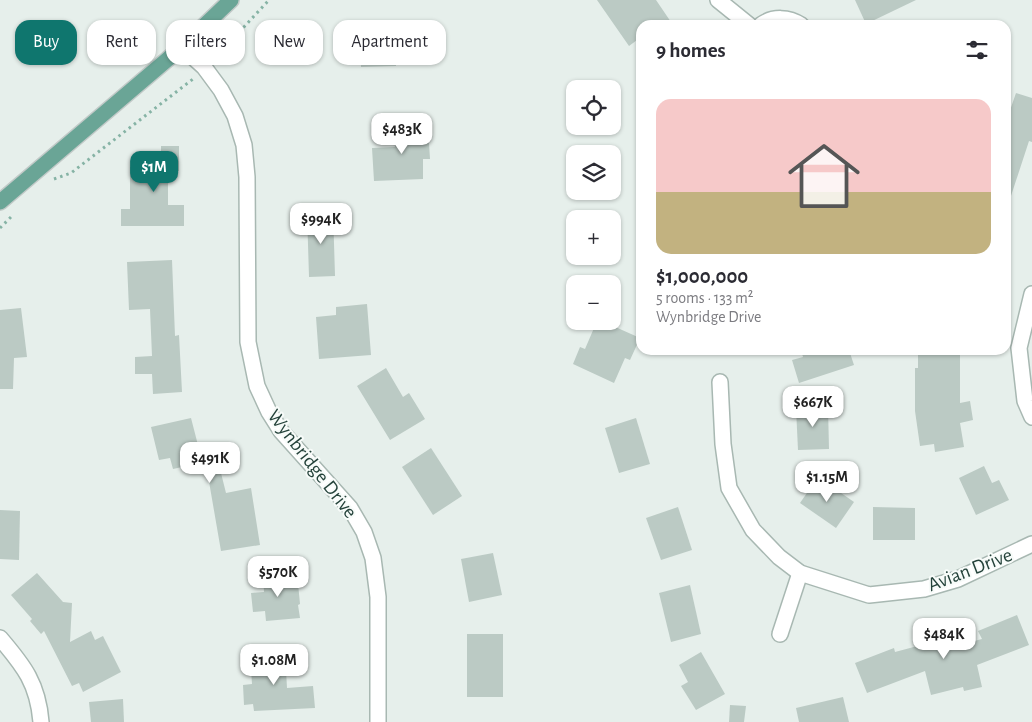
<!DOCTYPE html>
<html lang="en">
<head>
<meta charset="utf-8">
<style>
	:root { --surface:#fff; --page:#f2f2f3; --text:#2b2b33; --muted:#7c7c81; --accent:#0f766e }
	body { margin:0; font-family:"Alegreya Sans",sans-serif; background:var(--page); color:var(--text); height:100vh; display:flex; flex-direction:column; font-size:19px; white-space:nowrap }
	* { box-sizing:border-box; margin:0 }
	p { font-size:16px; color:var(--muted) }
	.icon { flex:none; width:28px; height:28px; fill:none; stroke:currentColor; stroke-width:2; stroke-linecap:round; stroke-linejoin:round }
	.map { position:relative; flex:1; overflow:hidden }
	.panel { position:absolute; left:636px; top:20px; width:375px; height:335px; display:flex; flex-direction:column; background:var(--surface); border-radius:15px; box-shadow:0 1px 4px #0004 }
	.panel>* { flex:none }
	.hud { position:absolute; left:15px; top:20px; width:475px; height:45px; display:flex; gap:10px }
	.controls { position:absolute; left:566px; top:80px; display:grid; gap:10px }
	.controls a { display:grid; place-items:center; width:55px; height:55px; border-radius:10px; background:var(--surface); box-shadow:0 1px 4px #0004; font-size:25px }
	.price { position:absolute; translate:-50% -42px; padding:0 11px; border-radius:10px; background:#fff; color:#222; font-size:16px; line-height:32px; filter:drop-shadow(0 1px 2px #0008) }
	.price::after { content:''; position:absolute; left:50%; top:30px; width:15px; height:11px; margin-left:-8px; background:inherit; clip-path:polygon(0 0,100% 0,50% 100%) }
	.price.selected { background:var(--accent); color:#fff }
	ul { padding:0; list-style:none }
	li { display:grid; align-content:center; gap:10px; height:265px; padding:0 20px }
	li span { display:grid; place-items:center; height:155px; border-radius:15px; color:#555 }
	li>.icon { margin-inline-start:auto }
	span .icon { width:90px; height:90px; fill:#fffc; stroke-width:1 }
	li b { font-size:21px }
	h2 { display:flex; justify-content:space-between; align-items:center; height:60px; padding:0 20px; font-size:21px }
	.chip { padding:0 18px; border-radius:15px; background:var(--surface); box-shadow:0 1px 4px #0004; font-size:18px; line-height:45px }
	.chip.selected { background:var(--accent); color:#fff }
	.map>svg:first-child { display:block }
	.building { fill:#bbcac4 }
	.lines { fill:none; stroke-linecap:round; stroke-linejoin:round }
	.minor-casing { stroke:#a8b8b2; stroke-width:18 }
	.major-casing { stroke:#c2cac8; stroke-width:18 }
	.path { stroke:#86b3a5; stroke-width:3; stroke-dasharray:2.5 4; stroke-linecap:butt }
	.minor { stroke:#fff; stroke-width:15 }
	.major { stroke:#6aa596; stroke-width:15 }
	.labels { text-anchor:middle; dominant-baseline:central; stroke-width:4; stroke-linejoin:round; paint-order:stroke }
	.street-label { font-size:20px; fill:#24423a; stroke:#f7fbf9 }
</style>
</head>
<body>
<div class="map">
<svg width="1032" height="722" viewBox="0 0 1032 722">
	<rect width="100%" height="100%" fill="#e6efeb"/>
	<g class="building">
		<polygon points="597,0 656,0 673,25 641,25 641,37 629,46"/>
		<polygon points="855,0 916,0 866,24"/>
		<polygon points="394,22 396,66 361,67 359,24"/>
		<polygon points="1016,93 1032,98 1032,142 1029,141 1009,202 1006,201 1006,122"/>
		<polygon points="419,122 420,143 429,143 430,159 423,159 423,179 374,181 372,148 395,147 394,123"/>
		<polygon points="161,146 179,146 179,171 168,171 168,205 184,205 184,226 121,226 121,209 130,209 130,167 147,167 147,155 161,155"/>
		<polygon points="333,212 335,276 309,277 307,213"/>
		<polygon points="172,260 175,336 179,335 182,392 153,394 152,374 135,374 135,357 152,356 150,309 129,310 127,262"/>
		<polygon points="367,304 371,355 319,359 316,317 336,315 336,307"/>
		<polygon points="21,308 27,357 14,358 13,389 0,389 0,310"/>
		<polygon points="597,321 602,321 640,338 630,360 625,358 614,383 573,364 580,347 585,349"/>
		<polygon points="801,350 849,350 854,365 799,383 792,360 803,357"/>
		<polygon points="918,350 960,350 960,403 970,401 973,420 960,423 964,447 935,452 934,444 920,446 915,411 915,368 918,368"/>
		<polygon points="386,368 403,397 409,393 425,419 390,440 357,386"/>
		<polygon points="828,407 829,449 798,450 796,408"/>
		<polygon points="191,418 199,449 214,445 226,493 251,488 260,545 221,551 207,470 193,473 191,465 173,469 170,458 159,460 151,427"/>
		<polygon points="636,418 650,464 619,473 605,428"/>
		<polygon points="431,448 462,496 433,515 402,467"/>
		<polygon points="984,466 992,483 999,480 1009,500 976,515 959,478"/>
		<polygon points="818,477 854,502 836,528 800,503"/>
		<polygon points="678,507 692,550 661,560 646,518"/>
		<polygon points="873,507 915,508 915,540 873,540"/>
		<polygon points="0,510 20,511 19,560 0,559"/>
		<polygon points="493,553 502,595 469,602 461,559"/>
		<polygon points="37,573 63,602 72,603 70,642 91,631 95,640 103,636 121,672 83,692 79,683 72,686 44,631 41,634 30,621 32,619 11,595"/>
		<polygon points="297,573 300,604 298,605 300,618 266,621 265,611 253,612 251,593 264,592 263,576"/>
		<polygon points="690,585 701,634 671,642 659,593"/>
		<polygon points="1017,615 1029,645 977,665 982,687 964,691 963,687 931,695 925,671 867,693 855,663 894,648 895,652 940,640 943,649 982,639 978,631"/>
		<rect x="467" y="634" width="36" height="63"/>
		<polygon points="285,652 287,688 313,686 315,708 254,711 253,704 244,705 243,685 252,684 250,654"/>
		<polygon points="701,652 725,694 696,710 681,686 688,682 679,665"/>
		<polygon points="843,697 849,722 799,722 796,708"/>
		<polygon points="123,699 124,722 91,722 89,702"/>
		<polygon points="730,705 746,706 744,722 729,722"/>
	</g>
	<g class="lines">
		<g class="minor-casing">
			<g id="minor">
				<polyline points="718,0 749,25"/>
				<path d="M761 25C773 16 789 17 801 25"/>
				<polyline points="182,47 204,67 221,90 235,116 244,145 247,177 248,342 257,386 269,412 281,431 350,508 364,532 373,558 378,597 378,722"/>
				<polyline points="1032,294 1019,348 1025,401 1032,417"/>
				<polyline points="720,382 723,444 729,488 753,530 779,557 800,573 869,595 924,589 958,579 1032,544"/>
				<polyline points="780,634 800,573"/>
				<path d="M0 638C24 666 38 684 41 722"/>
			</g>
		</g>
		<g class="major-casing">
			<polyline id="major" points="0,202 182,47 231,0"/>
		</g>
		<g class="path">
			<polyline points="217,56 269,0"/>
			<polyline points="54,179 71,173 193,79"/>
			<polyline points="0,228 12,216"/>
		</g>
		<use href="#minor" class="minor"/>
		<use href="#major" class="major"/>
	</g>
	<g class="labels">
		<g class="street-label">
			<text transform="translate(312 464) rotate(52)">Wynbridge Drive</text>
			<text transform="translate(970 570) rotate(-21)">Avian Drive</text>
		</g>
	</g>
</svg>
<div class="controls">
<a><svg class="icon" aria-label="locate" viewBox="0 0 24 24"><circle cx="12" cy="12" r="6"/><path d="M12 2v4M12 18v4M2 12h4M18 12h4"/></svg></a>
<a><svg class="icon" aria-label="layers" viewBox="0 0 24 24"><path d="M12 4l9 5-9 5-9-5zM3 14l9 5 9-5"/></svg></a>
<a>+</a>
<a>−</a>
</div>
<b class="price" style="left:402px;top:155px">$483K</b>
<b class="price selected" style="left:154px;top:193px">$1M</b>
<b class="price" style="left:321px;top:245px">$994K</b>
<b class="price" style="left:813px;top:428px">$667K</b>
<b class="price" style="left:210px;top:484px">$491K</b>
<b class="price" style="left:827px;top:503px">$1.15M</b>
<b class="price" style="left:278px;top:598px">$570K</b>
<b class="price" style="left:944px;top:660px">$484K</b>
<b class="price" style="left:274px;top:686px">$1.08M</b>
<div class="hud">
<a class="chip selected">Buy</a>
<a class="chip">Rent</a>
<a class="chip">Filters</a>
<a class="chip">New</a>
<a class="chip">Apartment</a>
</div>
<section class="panel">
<h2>9 homes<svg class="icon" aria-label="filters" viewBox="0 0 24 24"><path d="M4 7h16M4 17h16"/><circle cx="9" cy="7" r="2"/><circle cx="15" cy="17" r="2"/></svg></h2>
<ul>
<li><span style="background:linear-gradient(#f6c9c9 60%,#c2b280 0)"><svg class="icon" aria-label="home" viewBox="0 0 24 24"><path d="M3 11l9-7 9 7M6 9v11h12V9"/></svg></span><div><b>$1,000,000</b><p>5 rooms · 133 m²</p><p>Wynbridge Drive</p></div></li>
</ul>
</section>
</div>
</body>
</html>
